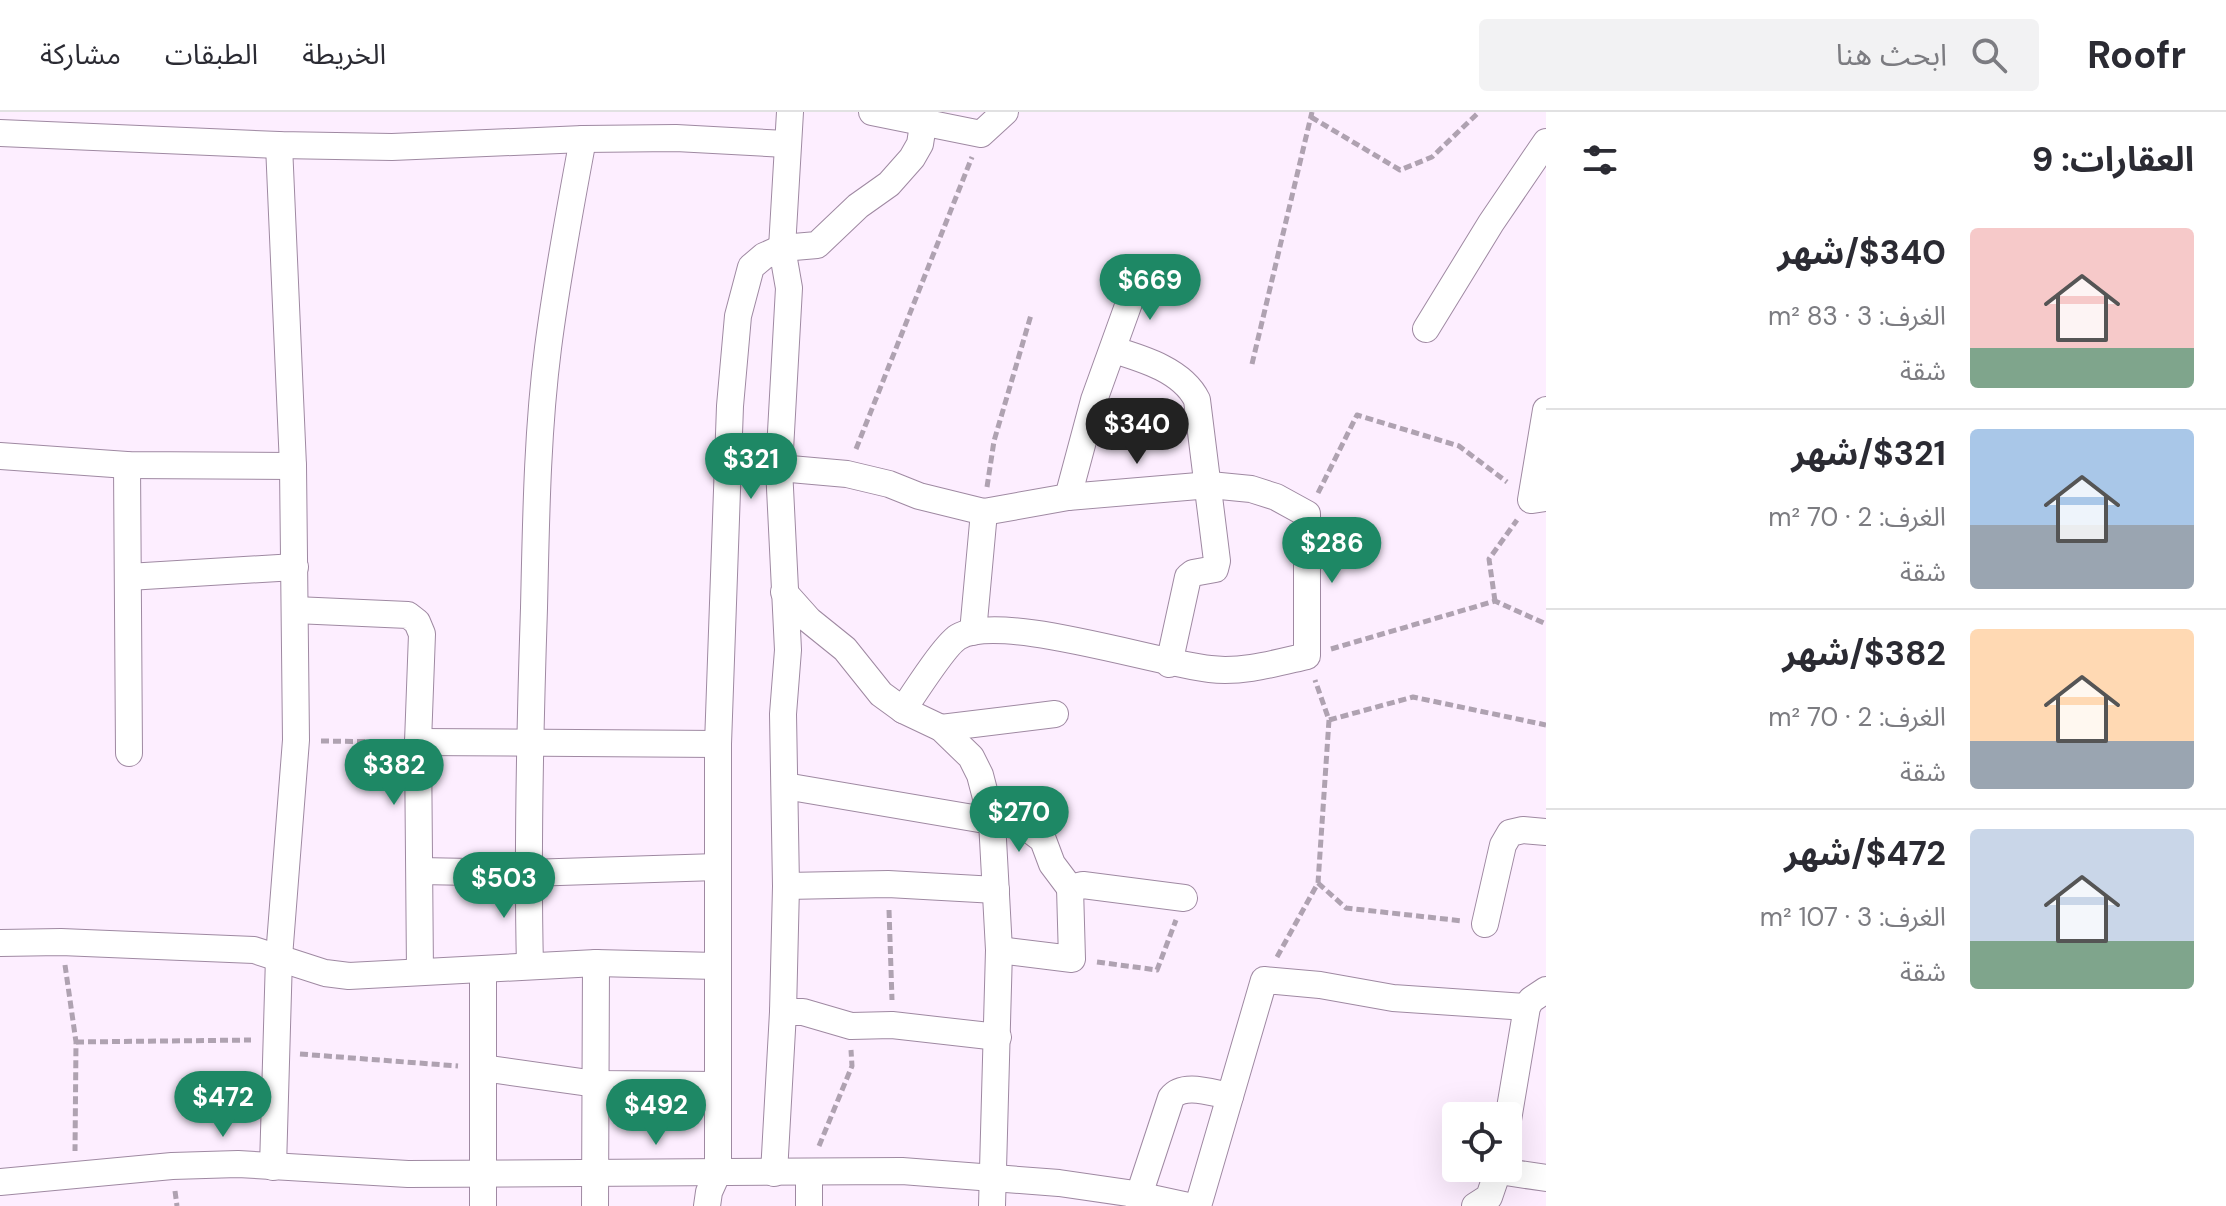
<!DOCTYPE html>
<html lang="ar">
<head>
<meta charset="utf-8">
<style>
	:root { --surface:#fff; --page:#f2f2f3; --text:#2b2b33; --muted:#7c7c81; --line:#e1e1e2; --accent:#1e8865 }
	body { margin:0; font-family:"DM Sans","Noto Sans Arabic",sans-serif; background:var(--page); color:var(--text); direction:rtl; height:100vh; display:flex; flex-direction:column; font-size:30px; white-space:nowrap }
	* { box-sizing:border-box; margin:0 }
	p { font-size:26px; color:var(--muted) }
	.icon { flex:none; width:44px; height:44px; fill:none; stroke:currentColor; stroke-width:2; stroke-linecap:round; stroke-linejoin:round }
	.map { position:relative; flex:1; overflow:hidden; direction:ltr }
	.panel { display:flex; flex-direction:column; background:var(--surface); width:680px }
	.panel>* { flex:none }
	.controls { position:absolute; left:1442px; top:990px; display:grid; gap:16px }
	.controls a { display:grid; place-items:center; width:80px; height:80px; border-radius:8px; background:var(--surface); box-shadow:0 8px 32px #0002; font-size:40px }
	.price { position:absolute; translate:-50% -68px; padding:0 18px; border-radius:28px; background:var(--accent); color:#fff; font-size:26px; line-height:52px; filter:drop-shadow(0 2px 4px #0008) }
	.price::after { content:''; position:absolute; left:50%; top:48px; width:24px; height:18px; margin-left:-12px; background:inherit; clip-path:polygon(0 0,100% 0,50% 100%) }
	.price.current { background:#222; color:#fff }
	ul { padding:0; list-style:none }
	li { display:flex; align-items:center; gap:24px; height:200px; padding:0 32px }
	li+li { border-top:2px solid var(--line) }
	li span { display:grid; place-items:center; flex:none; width:224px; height:160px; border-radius:8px; color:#555 }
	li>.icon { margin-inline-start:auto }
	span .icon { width:96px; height:96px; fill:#fffc; stroke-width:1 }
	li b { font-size:34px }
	h2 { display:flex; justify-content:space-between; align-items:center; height:96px; padding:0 32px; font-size:34px }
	header { display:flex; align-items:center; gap:48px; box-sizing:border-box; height:112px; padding:0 40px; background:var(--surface); border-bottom:2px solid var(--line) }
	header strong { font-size:38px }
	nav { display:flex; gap:44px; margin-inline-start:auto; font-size:28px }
	.search { width:560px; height:72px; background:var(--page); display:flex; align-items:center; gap:20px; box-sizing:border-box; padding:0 28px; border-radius:8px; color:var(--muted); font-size:30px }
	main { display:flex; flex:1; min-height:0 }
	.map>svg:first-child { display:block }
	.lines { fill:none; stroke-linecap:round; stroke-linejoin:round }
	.street-casing { stroke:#9f89a2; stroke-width:28 }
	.path { stroke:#afa2b1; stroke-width:5; stroke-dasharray:8 4; stroke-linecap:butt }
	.street { stroke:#fff; stroke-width:26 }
</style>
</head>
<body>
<header>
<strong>Roofr</strong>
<div class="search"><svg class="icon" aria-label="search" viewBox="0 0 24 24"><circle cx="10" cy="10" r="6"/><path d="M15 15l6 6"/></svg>ابحث هنا</div>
<nav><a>الخريطة</a><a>الطبقات</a><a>مشاركة</a></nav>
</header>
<main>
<section class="panel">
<h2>العقارات: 9<svg class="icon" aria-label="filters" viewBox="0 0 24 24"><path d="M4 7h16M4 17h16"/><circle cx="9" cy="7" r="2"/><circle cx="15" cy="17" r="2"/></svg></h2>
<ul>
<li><span style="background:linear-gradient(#f6c9c9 75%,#7fa58c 0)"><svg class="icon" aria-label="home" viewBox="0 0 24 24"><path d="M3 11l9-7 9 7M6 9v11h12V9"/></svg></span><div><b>$340/شهر</b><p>الغرف: 3 · 83 m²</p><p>شقة</p></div></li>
<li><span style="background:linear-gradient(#a9c7e8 60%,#9aa5b1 0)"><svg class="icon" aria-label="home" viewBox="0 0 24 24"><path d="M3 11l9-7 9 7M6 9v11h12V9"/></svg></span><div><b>$321/شهر</b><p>الغرف: 2 · 70 m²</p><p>شقة</p></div></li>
<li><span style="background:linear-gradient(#ffd9b3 70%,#9aa5b1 0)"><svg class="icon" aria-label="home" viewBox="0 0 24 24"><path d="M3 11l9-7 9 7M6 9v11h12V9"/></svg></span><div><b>$382/شهر</b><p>الغرف: 2 · 70 m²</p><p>شقة</p></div></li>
<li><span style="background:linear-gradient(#c9d6e8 70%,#7fa58c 0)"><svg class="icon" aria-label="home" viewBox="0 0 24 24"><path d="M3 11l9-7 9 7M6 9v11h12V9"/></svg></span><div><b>$472/شهر</b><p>الغرف: 3 · 107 m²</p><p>شقة</p></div></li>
</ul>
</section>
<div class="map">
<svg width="1546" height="1094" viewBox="0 0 1546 1094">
	<rect width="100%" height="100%" fill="#fdeeff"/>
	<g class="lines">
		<g class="street-casing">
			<g id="street">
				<polyline points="872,0 981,22 1005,0"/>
				<polyline points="0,21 279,33 392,35 583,27 676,26 786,32"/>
				<polyline points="1426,217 1491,111 1546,30"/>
				<path d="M1114 238C1144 247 1183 259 1197 288L1217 449 1215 457 1193 461 1188 465 1169 552"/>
				<polyline points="1546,298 1531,388 1546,386"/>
				<polyline points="0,344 127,353 293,354"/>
				<polyline points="127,353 129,641"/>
				<path d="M779 356 847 362 889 372 919 384 984 400 1068 385 1210 373 1251 377 1276 385 1307 402V544C1276 551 1242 561 1210 557 1155 551 1000 500 958 525 945 533 913 583 903 598"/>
				<polyline points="1068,385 1094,288 1138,166"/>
				<polyline points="128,465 295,455"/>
				<polyline points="784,480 809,508 845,537 881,582 903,598 941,616 971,645 980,663 992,709 999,838 992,1094"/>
				<polyline points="295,498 408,503 417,510 422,522 418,630 420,860"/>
				<polyline points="973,520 984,400"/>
				<polyline points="941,616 1055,602"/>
				<polyline points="418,630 718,632"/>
				<polyline points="785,674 1026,715 1043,728 1052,752 1070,776"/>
				<polyline points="420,759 528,761 717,755"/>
				<polyline points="786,774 888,772 996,778"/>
				<polyline points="1485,812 1503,733 1510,721 1523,718 1546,720"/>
				<polyline points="0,831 61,830 254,838 325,861 349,864 596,851 716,854"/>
				<polyline points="999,838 1072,847 1070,776 1083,773 1184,786"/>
				<path d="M530 854C527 735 530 616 534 496 536 409 537 322 548 236 557 166 570 96 583 27"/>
				<polyline points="783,900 803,900 851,914 892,913 998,925"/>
				<polyline points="483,956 596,972 718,973"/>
				<polyline points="1508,1008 1527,895 1531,888 1546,878"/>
				<polyline points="273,1055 279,845 296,628 293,354 279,33"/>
				<polyline points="1499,1059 1546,1066"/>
				<polyline points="809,1060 809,1094"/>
				<polyline points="774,1061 783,900 786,774 783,602 788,538 779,356 789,176 782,136 790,0"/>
				<polyline points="0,1070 172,1054 238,1052 408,1062 902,1059 1059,1071 1128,1081 1188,1094"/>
				<path d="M1139 1083 1171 986C1183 970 1212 981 1230 984"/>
				<polyline points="483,1094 483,858"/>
				<polyline points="595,1094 596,851"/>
				<polyline points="707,1094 709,1080 718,1060 718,632 730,294 738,204 751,155 764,144 782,136 817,133 858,94 889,72 912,46 920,32 925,0"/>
				<polyline points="1198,1094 1264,868 1320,873 1393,886 1527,895"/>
				<polyline points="1475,1094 1489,1085 1499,1056"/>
			</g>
		</g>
		<g class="path">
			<polyline points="1311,5 1400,58 1432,45 1479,0"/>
			<polyline points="1252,252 1312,0"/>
			<polyline points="856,337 972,45"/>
			<polyline points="987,375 994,329 1031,203"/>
			<polyline points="1318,381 1357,303 1459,334 1507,370"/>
			<polyline points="1495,489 1489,447 1517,408"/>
			<polyline points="1331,537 1495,489 1546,512"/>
			<polyline points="1329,608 1413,585 1546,613"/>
			<polyline points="321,629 395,630"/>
			<polyline points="1318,771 1346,796 1463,809"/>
			<polyline points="889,798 892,888"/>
			<polyline points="1277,845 1318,771 1329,608 1315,568"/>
			<polyline points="1097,850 1157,858 1176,808"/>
			<polyline points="65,853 76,930 75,1039"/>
			<polyline points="76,930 251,928"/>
			<polyline points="300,942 458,954"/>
			<polyline points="819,1034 852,954 851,938"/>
			<polyline points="175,1079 177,1094"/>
		</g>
		<use href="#street" class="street"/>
	</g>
</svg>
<div class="controls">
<a><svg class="icon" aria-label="locate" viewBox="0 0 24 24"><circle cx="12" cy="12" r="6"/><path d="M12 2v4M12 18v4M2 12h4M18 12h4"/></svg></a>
</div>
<b class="price" style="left:1150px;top:210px">$669</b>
<b class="price current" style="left:1137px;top:354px">$340</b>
<b class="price" style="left:751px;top:389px">$321</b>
<b class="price" style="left:1332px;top:473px">$286</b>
<b class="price" style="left:394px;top:695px">$382</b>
<b class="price" style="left:1019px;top:742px">$270</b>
<b class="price" style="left:504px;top:808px">$503</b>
<b class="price" style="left:223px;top:1027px">$472</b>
<b class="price" style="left:656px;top:1035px">$492</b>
</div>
</main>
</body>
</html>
